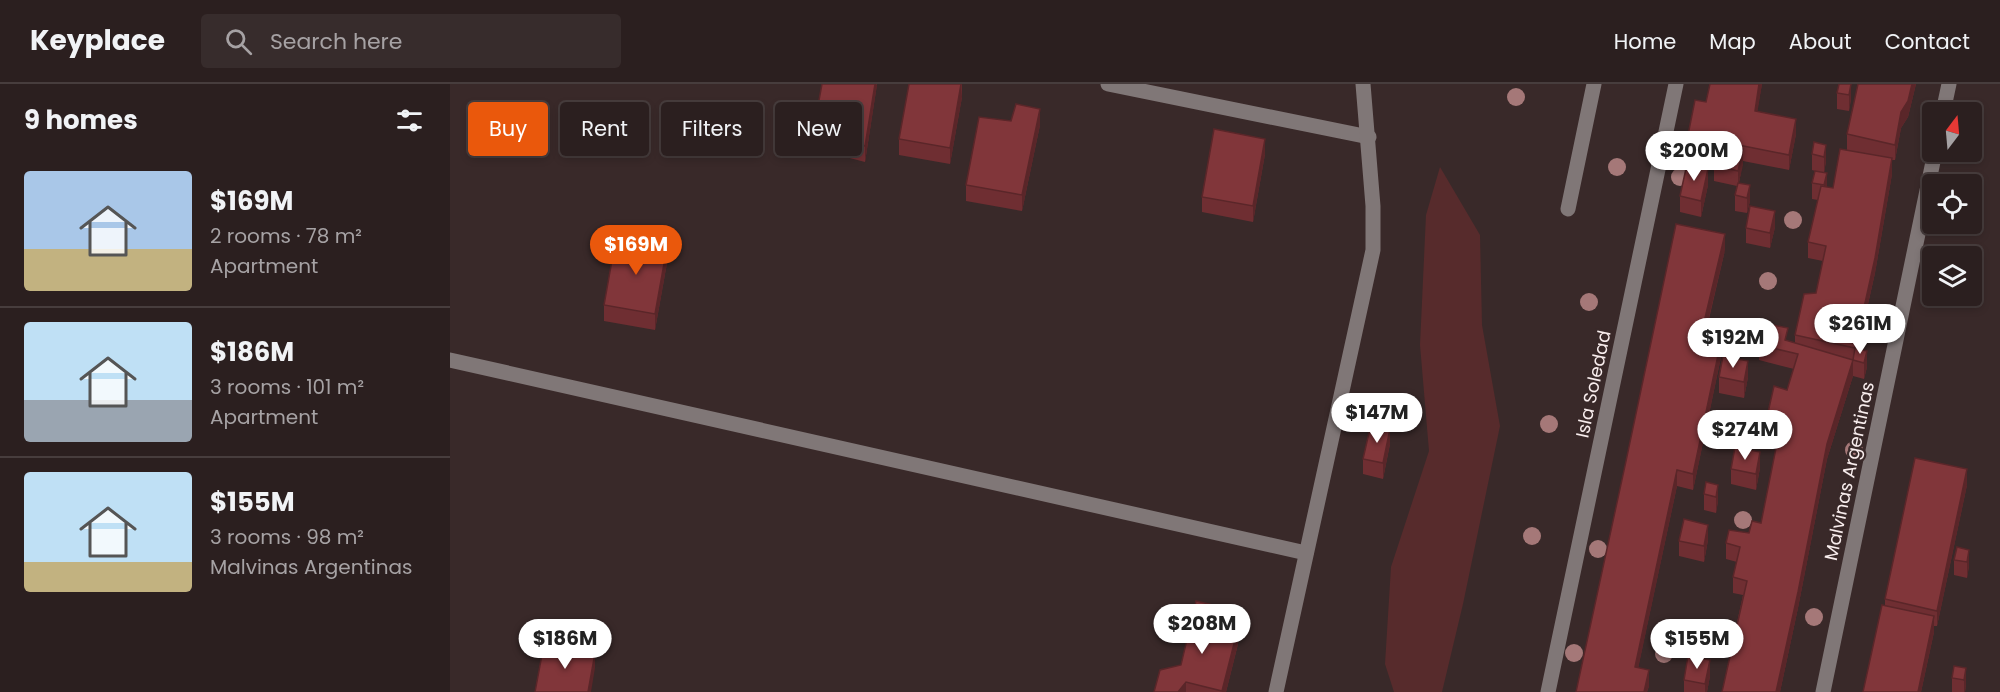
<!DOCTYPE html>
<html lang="en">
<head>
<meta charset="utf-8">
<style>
	:root { --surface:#2b1f1f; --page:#372c2c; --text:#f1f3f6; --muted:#a6a2a4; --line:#473d3d; --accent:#ea580c }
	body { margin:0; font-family:Poppins,sans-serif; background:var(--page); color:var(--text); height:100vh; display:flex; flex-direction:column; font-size:22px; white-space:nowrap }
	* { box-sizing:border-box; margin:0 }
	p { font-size:20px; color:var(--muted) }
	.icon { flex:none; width:33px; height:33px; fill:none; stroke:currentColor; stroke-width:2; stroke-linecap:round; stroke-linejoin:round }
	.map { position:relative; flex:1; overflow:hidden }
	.panel { display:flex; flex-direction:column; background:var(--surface); width:450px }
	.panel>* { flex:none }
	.banner { position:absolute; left:18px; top:18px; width:570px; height:54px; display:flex; gap:12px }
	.needle { width:39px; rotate:16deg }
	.controls { position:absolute; left:1472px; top:18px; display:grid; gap:12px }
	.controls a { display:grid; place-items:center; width:60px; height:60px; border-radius:6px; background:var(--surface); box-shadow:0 3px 9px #0003,0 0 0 2px var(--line); font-size:30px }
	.price { position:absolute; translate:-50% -51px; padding:0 14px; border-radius:21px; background:#fff; color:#222; font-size:20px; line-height:39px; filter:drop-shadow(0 2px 3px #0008) }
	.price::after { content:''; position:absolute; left:50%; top:36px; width:18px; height:14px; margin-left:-9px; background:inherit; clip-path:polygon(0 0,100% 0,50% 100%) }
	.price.current { background:var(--accent); color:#fff }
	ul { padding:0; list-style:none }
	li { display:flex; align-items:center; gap:18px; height:150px; padding:0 24px }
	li+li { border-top:2px solid var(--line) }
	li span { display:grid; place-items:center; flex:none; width:168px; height:120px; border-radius:6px; color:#555 }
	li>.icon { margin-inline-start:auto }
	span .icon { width:72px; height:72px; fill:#fffc; stroke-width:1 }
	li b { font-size:26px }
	h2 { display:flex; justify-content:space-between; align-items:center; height:72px; padding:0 24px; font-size:26px }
	.pill { padding:0 21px; border-radius:6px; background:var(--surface); box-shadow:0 3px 9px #0003,0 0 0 2px var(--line); font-size:21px; line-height:54px }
	.pill.current { background:var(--accent); color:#fff }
	header { display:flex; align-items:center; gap:36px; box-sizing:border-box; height:84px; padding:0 30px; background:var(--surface); border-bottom:2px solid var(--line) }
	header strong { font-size:28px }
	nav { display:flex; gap:33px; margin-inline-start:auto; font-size:21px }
	.search { width:420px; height:54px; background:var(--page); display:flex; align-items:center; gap:15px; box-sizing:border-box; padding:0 21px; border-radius:6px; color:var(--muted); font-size:22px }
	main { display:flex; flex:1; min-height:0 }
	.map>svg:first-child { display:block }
	.green { fill:#572b2c }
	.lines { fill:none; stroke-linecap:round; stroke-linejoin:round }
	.minor { stroke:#807777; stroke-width:15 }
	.tree { fill:#a57878 }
	.wall { fill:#6f2e32 }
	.shaded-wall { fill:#5a2629 }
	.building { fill:#81363a; stroke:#5a2629; stroke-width:1.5 }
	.labels { text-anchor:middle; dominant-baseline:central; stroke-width:4.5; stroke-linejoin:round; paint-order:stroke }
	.street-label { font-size:18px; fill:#f8eded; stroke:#392929 }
</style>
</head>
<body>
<header>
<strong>Keyplace</strong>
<div class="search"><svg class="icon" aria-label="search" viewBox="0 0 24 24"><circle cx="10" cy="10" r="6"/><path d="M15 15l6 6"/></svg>Search here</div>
<nav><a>Home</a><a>Map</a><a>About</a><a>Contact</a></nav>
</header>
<main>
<section class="panel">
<h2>9 homes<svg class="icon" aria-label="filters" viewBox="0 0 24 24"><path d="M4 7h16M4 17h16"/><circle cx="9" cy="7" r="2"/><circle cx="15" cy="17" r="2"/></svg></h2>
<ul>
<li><span style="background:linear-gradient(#a9c7e8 65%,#c2b280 0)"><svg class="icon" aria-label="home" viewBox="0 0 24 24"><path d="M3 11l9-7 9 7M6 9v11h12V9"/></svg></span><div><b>$169M</b><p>2 rooms · 78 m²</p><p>Apartment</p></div></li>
<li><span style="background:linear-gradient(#bfe0f5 65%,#9aa5b1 0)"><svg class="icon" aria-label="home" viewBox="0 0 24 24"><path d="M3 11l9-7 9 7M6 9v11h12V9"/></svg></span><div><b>$186M</b><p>3 rooms · 101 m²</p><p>Apartment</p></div></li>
<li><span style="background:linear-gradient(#bfe0f5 75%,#c2b280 0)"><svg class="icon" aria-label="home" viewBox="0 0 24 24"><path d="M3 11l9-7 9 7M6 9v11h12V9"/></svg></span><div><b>$155M</b><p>3 rooms · 98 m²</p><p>Malvinas Argentinas</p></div></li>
</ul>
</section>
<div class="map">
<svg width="1550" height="608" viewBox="0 0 1550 608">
	<rect width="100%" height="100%" fill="#392929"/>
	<polygon class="green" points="990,83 1030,151 1032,241 1050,342 1013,520 992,608 944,608 935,580 941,483 979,367 970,261 976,131"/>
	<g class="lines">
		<g class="minor">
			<polyline points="658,0 919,53"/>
			<polyline points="1493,28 1499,0"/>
			<polyline points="1118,125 1144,0"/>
			<polyline points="0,276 856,469"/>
			<polyline points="826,608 923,166 923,122 913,0"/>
			<polyline points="1098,608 1226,0"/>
			<polyline points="1373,608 1485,68"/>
		</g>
	</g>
	<g class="tree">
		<circle cx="1066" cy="13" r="9"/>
		<circle cx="1167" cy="83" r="9"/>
		<circle cx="1230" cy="93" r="9"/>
		<circle cx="1343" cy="136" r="9"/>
		<circle cx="1318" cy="197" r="9"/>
		<circle cx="1139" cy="218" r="9"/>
		<circle cx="1430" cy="247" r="9"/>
		<circle cx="1282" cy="254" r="9"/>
		<circle cx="1099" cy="340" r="9"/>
		<circle cx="1404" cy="366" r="9"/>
		<circle cx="1293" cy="436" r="9"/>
		<circle cx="1082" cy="452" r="9"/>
		<circle cx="1148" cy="465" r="9"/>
		<circle cx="1364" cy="533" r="9"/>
		<circle cx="1124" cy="569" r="9"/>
		<circle cx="1214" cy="570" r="9"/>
	</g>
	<g class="wall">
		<polygon points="427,0 415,78 392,72 364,59 364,43"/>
		<polygon points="512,0 512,13 500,80 449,71 449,55"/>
		<polygon points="1260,0 1312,0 1307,27 1346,50 1339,86 1293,77 1289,99 1300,117 1297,129 1285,127 1285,111 1287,102 1264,97 1264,81 1266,72 1238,67 1238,51 1256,18"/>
		<polygon points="1401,0 1401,15 1399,27 1387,25 1387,9"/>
		<polygon points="1408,0 1466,0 1458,33 1451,44 1445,76 1442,76 1442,90 1425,189 1408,265 1417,283 1414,295 1403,292 1377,375 1348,524 1330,608 1272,608 1293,511 1283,509 1283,493 1287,478 1276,475 1276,459 1299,449 1311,439 1326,364 1314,362 1314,346 1337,306 1344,285 1309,276 1309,261 1338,257 1345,259 1345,251 1366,209 1373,177 1358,174 1358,158 1368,116 1362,115 1362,99 1369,88 1362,86 1362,70 1364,58 1376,77 1374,89 1377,103 1383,104 1397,66 1397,50"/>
		<polygon points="590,41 572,127 516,117 516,101"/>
		<polygon points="815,70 803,138 752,128 752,113"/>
		<polygon points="1258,101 1251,133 1230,128 1230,112"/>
		<polygon points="1325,143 1320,164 1296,159 1296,144"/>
		<polygon points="1275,166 1259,235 1275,254 1243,406 1227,402 1188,584 1199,602 1197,608 1126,608"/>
		<polygon points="217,179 205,246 154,237 154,221"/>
		<polygon points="1269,293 1298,293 1294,314 1269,309"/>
		<polygon points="940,360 933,395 913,390 913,375"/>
		<polygon points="1310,384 1306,406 1281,400 1281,385"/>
		<polygon points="1256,398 1268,417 1266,429 1254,426 1254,410"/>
		<polygon points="1517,401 1487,542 1484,542 1484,548 1471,608 1413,608 1435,521 1435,515"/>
		<polygon points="1258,456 1254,478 1229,472 1229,457"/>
		<polygon points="1507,463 1519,482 1517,494 1504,491 1504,476"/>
		<polygon points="763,538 788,560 776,608 704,608 731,581"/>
		<polygon points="1504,582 1516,600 1515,608 1502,608 1502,594"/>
		<polygon points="1260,592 1257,608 1234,608 1234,596"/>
	</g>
	<g class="shaded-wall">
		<polygon points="425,0 427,1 415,78 415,62"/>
		<polygon points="511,0 512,13 500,80 500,64"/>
		<polygon points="1309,0 1312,0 1305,43 1305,27"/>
		<polygon points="1401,0 1401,15 1399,27 1399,11"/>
		<polygon points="1462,0 1466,0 1458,33 1451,44 1445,76 1445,61 1451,28"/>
		<polygon points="590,25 590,41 572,127 572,111"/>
		<polygon points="1346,35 1346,50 1339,86 1339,71"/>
		<polygon points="815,55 815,70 803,138 803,122"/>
		<polygon points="1376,61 1376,77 1374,89 1374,73"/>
		<polygon points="1293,65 1293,81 1288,102 1288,87"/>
		<polygon points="1442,74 1442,90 1425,189 1405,277 1405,264"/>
		<polygon points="1258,85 1258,101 1251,133 1251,117"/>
		<polygon points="1377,89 1377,105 1374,117 1374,101"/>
		<polygon points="1300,101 1300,117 1297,129 1297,114"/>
		<polygon points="1325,127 1325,143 1320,164 1320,149"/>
		<polygon points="1275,150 1275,166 1255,250 1255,234"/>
		<polygon points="217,163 217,179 205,246 205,230"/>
		<polygon points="1275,238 1275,254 1243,406 1243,390"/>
		<polygon points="1417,267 1417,283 1414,295 1414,279"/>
		<polygon points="1403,276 1403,292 1377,375 1348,524 1330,608 1326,608 1377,360"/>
		<polygon points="1298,277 1298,293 1294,314 1294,298"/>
		<polygon points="940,345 940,360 933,395 933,379"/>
		<polygon points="1310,368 1310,384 1306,406 1306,390"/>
		<polygon points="1517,385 1517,401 1487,542 1487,527"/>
		<polygon points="1227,386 1227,402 1185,599 1185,583"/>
		<polygon points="1268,401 1268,417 1266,429 1266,413"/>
		<polygon points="1258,441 1258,456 1254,478 1254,462"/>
		<polygon points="1519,466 1519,482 1517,494 1517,478"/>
		<polygon points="763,521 763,537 759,552 759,537"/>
		<polygon points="1484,532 1484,548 1471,608 1468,608"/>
		<polygon points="788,544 788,560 776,608 772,608"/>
		<polygon points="145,569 145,584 141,608 138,608"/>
		<polygon points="1260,576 1260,592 1257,608 1255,608 1255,600"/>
		<polygon points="1516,584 1516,600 1515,608 1514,608 1514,596"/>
		<polygon points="1199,586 1199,602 1197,608 1194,608"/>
		<polygon points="736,598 736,608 728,608"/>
	</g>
	<g class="building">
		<polygon points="372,0 425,0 415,62 392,56 364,43"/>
		<polygon points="459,0 511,0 500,64 449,55"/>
		<polygon points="1260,0 1309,0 1305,27 1346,35 1339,71 1238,51 1245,16 1256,18"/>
		<polygon points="1389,0 1401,0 1399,11 1387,9"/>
		<polygon points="1408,0 1462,0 1458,17 1451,28 1445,61 1397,50"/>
		<polygon points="566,20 590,25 572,111 516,101 529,33 561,37"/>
		<polygon points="764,45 815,55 803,122 752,113"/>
		<polygon points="1364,58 1376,61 1374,73 1362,70"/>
		<polygon points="1269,60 1293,65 1288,87 1264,81"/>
		<polygon points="1390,65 1442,74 1425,174 1405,264 1345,251 1354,210 1366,209 1376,162 1358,158 1371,102 1383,104"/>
		<polygon points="1237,80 1258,85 1251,117 1230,112"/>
		<polygon points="1365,87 1377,89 1374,101 1362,99"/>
		<polygon points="1288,99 1300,101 1297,114 1285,111"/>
		<polygon points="1300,122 1325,127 1320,149 1296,144"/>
		<polygon points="1226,140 1275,150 1255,234 1275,238 1243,390 1227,386 1185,583 1199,586 1194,608 1126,608 1176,377"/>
		<polygon points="166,154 217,163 205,230 154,221"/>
		<polygon points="1313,239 1338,244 1335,256 1403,276 1377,360 1348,508 1326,608 1272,608 1297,497 1283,493 1290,463 1276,459 1279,446 1299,449 1302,437 1311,439 1329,349 1314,346 1324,302 1337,306 1348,270 1309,261"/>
		<polygon points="1405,264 1417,267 1414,279 1403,276"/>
		<polygon points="1273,272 1298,277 1294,298 1269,293"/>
		<polygon points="921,340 940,345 933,379 913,375"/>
		<polygon points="1285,363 1310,368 1306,390 1281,385"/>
		<polygon points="1465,374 1517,385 1487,527 1435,515"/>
		<polygon points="1256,398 1268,401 1266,413 1254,410"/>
		<polygon points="1234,435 1258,441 1254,462 1229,457"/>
		<polygon points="1507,463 1519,466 1517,478 1504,476"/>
		<polygon points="746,517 763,521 759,537 788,544 772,607 736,598 728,608 704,608 710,586 731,581"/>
		<polygon points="1432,521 1484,532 1468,608 1413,608"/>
		<polygon points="94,560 145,569 138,608 85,608"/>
		<polygon points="1238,572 1260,576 1255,600 1234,596"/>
		<polygon points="1504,582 1516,584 1514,596 1502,594"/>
	</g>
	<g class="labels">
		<g class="street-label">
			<text transform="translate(1143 300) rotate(-78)">Isla Soledad</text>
			<text transform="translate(1399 387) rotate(-78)">Malvinas Argentinas</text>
		</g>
	</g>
</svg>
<div class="controls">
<a><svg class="needle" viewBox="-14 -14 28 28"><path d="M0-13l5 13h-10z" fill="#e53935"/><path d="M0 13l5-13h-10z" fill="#a6a2a4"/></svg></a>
<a><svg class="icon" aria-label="locate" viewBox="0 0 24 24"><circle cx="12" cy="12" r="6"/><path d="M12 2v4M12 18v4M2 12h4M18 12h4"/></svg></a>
<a><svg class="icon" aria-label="layers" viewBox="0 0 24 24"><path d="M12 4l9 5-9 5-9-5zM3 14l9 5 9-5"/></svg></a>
</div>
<b class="price" style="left:1244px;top:98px">$200M</b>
<b class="price current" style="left:186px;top:192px">$169M</b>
<b class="price" style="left:1410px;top:271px">$261M</b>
<b class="price" style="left:1283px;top:285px">$192M</b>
<b class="price" style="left:927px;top:360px">$147M</b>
<b class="price" style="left:1295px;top:377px">$274M</b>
<b class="price" style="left:752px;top:571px">$208M</b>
<b class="price" style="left:115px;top:586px">$186M</b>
<b class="price" style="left:1247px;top:586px">$155M</b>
<div class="banner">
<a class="pill current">Buy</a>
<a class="pill">Rent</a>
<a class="pill">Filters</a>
<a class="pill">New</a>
</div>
</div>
</main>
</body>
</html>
